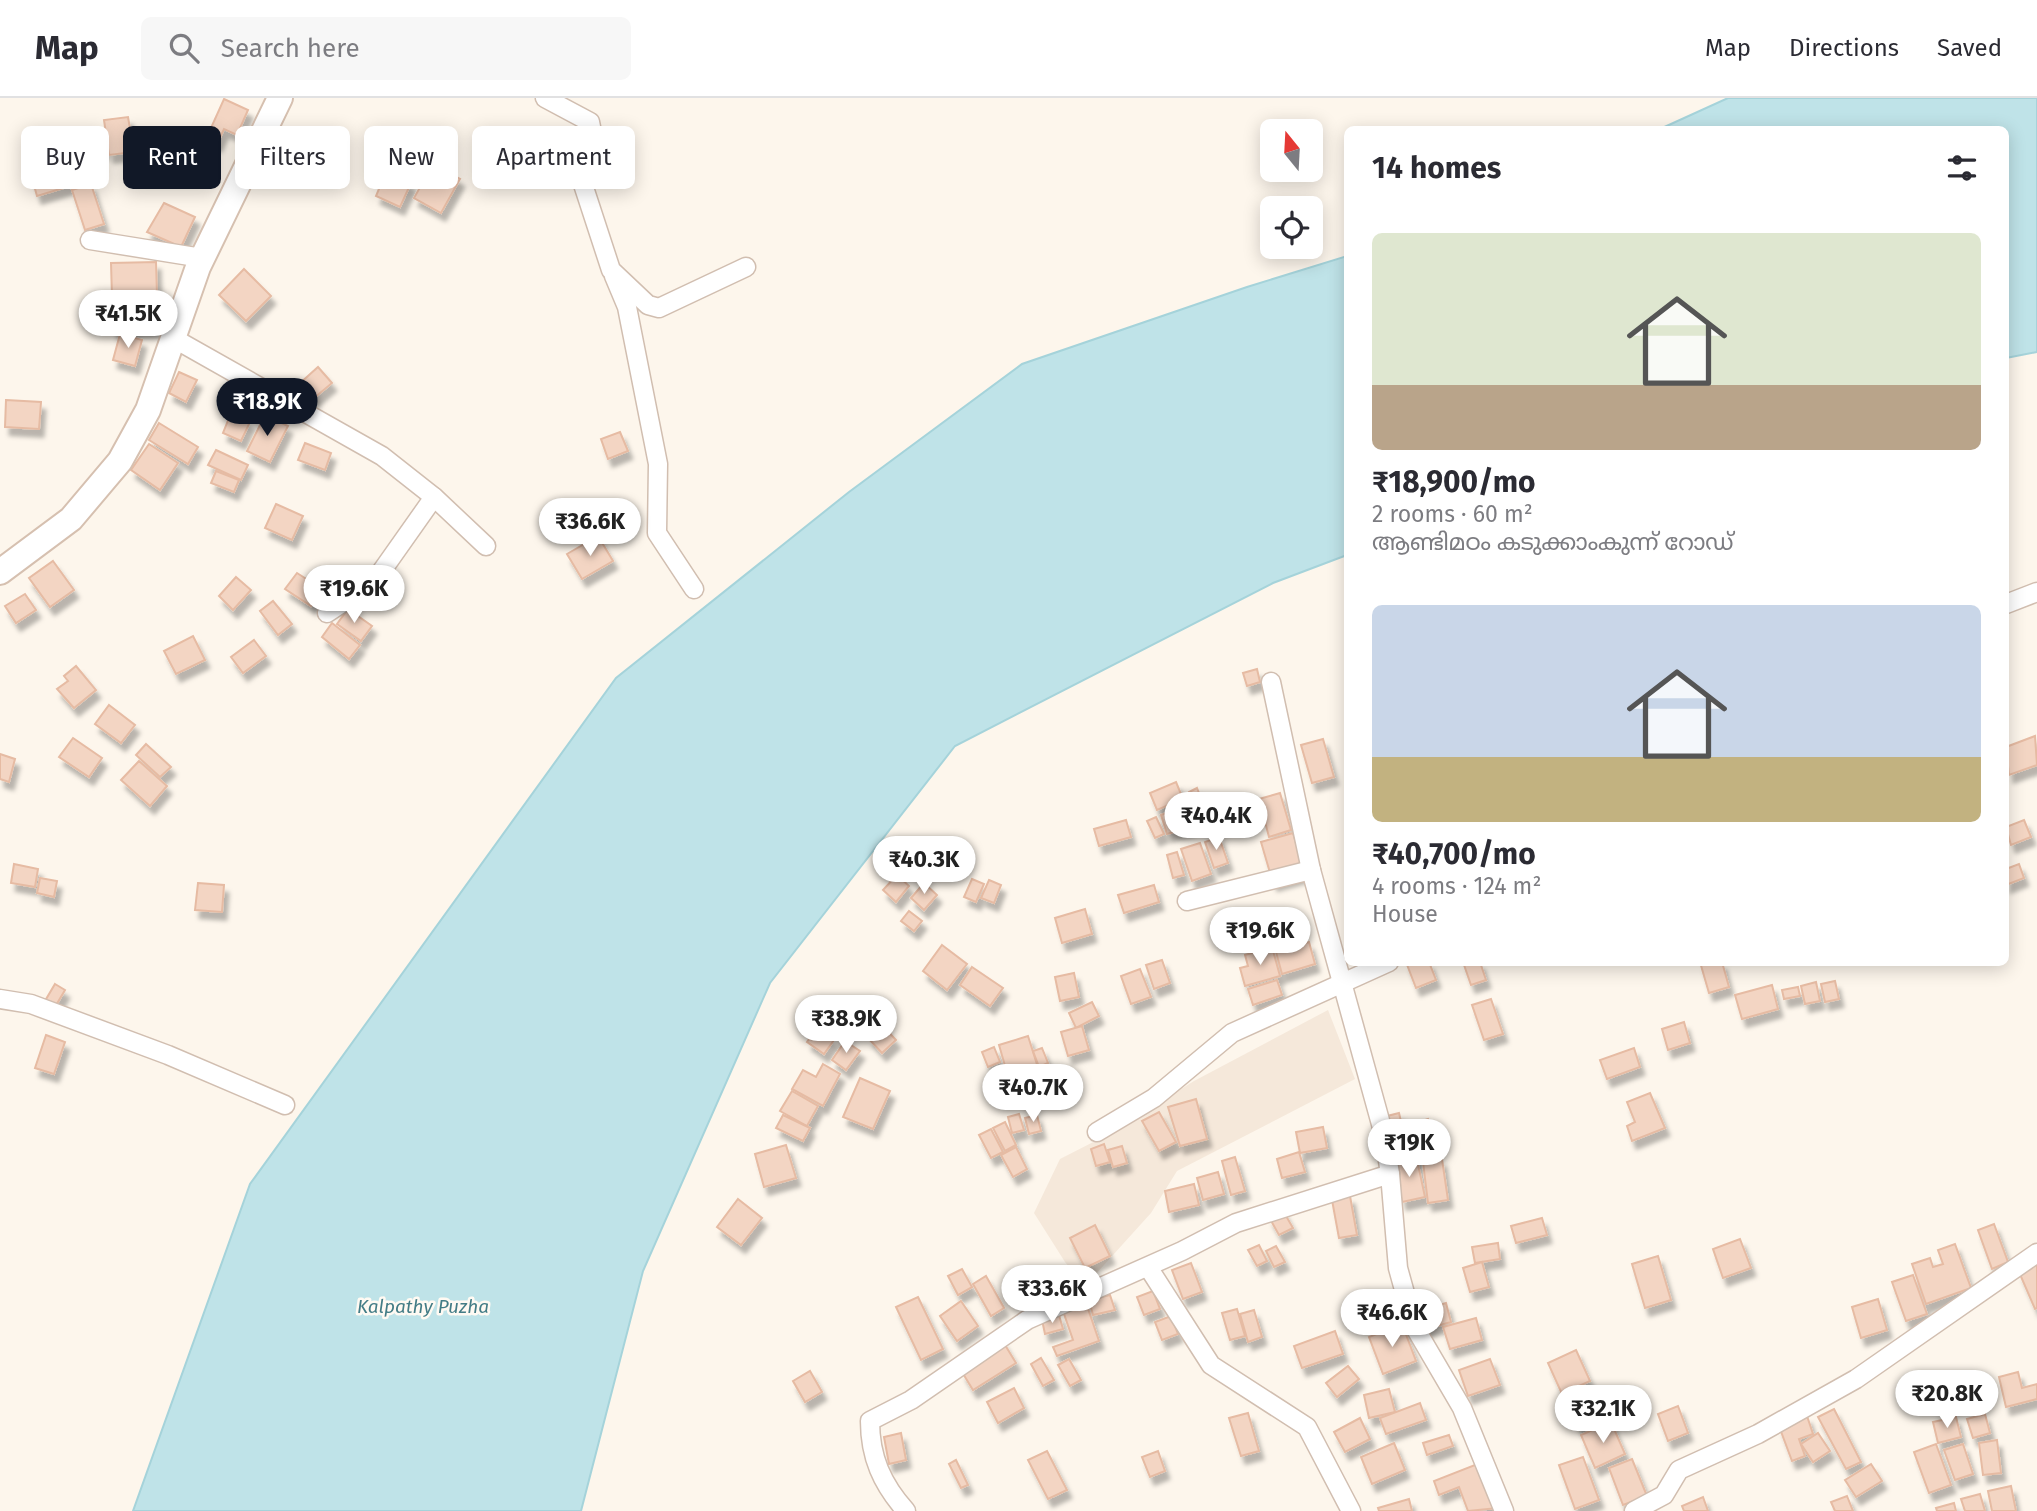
<!DOCTYPE html>
<html lang="en">
<head>
<meta charset="utf-8">
<style>
	:root { --surface:#fff; --page:#f7f7f7; --text:#2b2b33; --muted:#7c7c81; --line:#e1e1e2; --accent:#111827 }
	body { margin:0; font-family:"Fira Sans","Noto Sans Malayalam",sans-serif; background:var(--page); color:var(--text); height:100vh; display:flex; flex-direction:column; font-size:26px; white-space:nowrap }
	* { box-sizing:border-box; margin:0 }
	p { font-size:23px; color:var(--muted) }
	.icon { flex:none; width:38px; height:38px; fill:none; stroke:currentColor; stroke-width:2; stroke-linecap:round; stroke-linejoin:round }
	.map { position:relative; flex:1; overflow:hidden }
	.side { position:absolute; left:1344px; top:28px; width:665px; height:840px; display:flex; flex-direction:column; background:var(--surface); border-radius:10px; box-shadow:0 4px 18px #0003 }
	.side>* { flex:none }
	.guide { position:absolute; left:21px; top:28px; width:665px; height:63px; display:flex; gap:14px }
	.needle { width:46px; rotate:342deg }
	.tools { position:absolute; left:1260px; top:21px; display:grid; gap:14px }
	.tools a { display:grid; place-items:center; width:63px; height:63px; border-radius:10px; background:var(--surface); box-shadow:0 4px 18px #0003; font-size:35px }
	.price { position:absolute; translate:-50% -60px; padding:0 16px; border-radius:24px; background:#fff; color:#222; font-size:23px; line-height:46px; filter:drop-shadow(0 2px 4px #0008) }
	.price::after { content:''; position:absolute; left:50%; top:42px; width:21px; height:16px; margin-left:-10px; background:inherit; clip-path:polygon(0 0,100% 0,50% 100%) }
	.price.selected { background:var(--accent); color:#fff }
	ul { padding:0; list-style:none }
	li { display:grid; align-content:center; gap:14px; height:371px; padding:0 28px }
	li span { display:grid; place-items:center; height:217px; border-radius:10px; color:#555 }
	li>.icon { margin-inline-start:auto }
	span .icon { width:126px; height:126px; fill:#fffc; stroke-width:1 }
	li b { font-size:30px }
	h2 { display:flex; justify-content:space-between; align-items:center; height:84px; padding:0 28px; font-size:30px }
	.pill { padding:0 24px; border-radius:10px; background:var(--surface); box-shadow:0 4px 18px #0003; font-size:24px; line-height:63px }
	.pill.selected { background:var(--accent); color:#fff }
	header { display:flex; align-items:center; gap:42px; box-sizing:border-box; height:98px; padding:0 35px; background:var(--surface); border-bottom:2px solid var(--line) }
	header strong { font-size:33px }
	nav { display:flex; gap:38px; margin-inline-start:auto; font-size:24px }
	.search { width:490px; height:63px; background:var(--page); display:flex; align-items:center; gap:18px; box-sizing:border-box; padding:0 24px; border-radius:10px; color:var(--muted); font-size:26px }
	.map>svg:first-child { display:block }
	.residential { fill:#f5e8da }
	.water { fill:#bfe3e8; stroke:#a5d3da; stroke-width:2 }
	.building { fill:#f3d5c3; stroke:#e6bba3; stroke-width:2; filter:url(#shadow) }
	.lines { fill:none; stroke-linecap:round; stroke-linejoin:round }
	.street-casing { stroke:#d1beb0; stroke-width:21 }
	.secondary-casing { stroke:#d6c0b0; stroke-width:28 }
	.street { stroke:#fff; stroke-width:18 }
	.secondary { stroke:#fff; stroke-width:24 }
	.labels { text-anchor:middle; dominant-baseline:central; stroke-width:5; stroke-linejoin:round; paint-order:stroke }
	.water-label { font-size:19px; font-style:italic; fill:#437c86; stroke:#fffaf3 }
</style>
</head>
<body>
<header>
<strong>Map</strong>
<div class="search"><svg class="icon" aria-label="search" viewBox="0 0 24 24"><circle cx="10" cy="10" r="6"/><path d="M15 15l6 6"/></svg>Search here</div>
<nav><a>Map</a><a>Directions</a><a>Saved</a></nav>
</header>
<div class="map">
<svg width="2037" height="1413" viewBox="0 0 2037 1413">
	<defs>
		<filter id="shadow"><feDropShadow dx="4.5" dy="8" stdDeviation="2" flood-color="#0004"/></filter>
	</defs>
	<rect width="100%" height="100%" fill="#fdf6ec"/>
	<polygon class="residential" points="1328,912 1355,981 1177,1073 1151,1115 1085,1188 1065,1164 1034,1115 1060,1061 1109,1036 1194,983"/>
	<g class="water">
		<polygon points="1728,0 2037,0 2037,254 2006,260 2006,32 1660,31"/>
		<polygon points="1347,158 1347,457 1273,485 955,648 770,885 643,1173 581,1413 133,1413 250,1086 616,580 849,394 1022,266 1247,189"/>
	</g>
	<g class="building">
		<polygon points="224,1 248,12 237,37 224,31 217,46 206,41"/>
		<polygon points="128,19 134,54 109,57 104,22"/>
		<polygon points="100,33 104,53 93,56 89,36"/>
		<polygon points="73,61 80,85 37,98 30,73"/>
		<polygon points="433,66 460,81 441,115 414,100"/>
		<polygon points="386,74 411,85 400,109 376,98"/>
		<polygon points="91,86 104,126 85,132 72,92"/>
		<polygon points="164,105 195,119 181,149 147,134"/>
		<polygon points="156,164 158,231 113,232 111,165"/>
		<polygon points="244,171 271,198 246,223 219,197"/>
		<polygon points="120,236 142,242 135,268 113,262"/>
		<polygon points="318,269 332,285 313,301 299,286"/>
		<polygon points="179,274 197,282 186,304 169,295"/>
		<polygon points="6,302 41,304 39,331 5,329"/>
		<polygon points="231,315 250,324 241,343 223,335"/>
		<polygon points="265,317 288,328 270,364 247,353"/>
		<polygon points="159,325 198,349 188,366 149,342"/>
		<polygon points="620,334 628,353 608,361 601,341"/>
		<polygon points="305,345 331,355 325,372 298,362"/>
		<polygon points="149,346 178,365 160,392 131,372"/>
		<polygon points="216,352 248,367 241,382 208,367"/>
		<polygon points="216,373 239,382 234,394 211,385"/>
		<polygon points="276,406 303,418 292,442 265,430"/>
		<polygon points="598,438 613,463 582,481 567,456"/>
		<polygon points="53,463 74,492 50,509 29,480"/>
		<polygon points="297,475 322,491 311,508 285,491"/>
		<polygon points="236,479 251,492 233,512 219,498"/>
		<polygon points="25,496 36,512 16,525 5,508"/>
		<polygon points="273,503 292,526 278,537 260,513"/>
		<polygon points="348,511 372,528 361,543 337,526"/>
		<polygon points="332,525 360,547 349,561 322,539"/>
		<polygon points="193,538 205,562 176,576 164,553"/>
		<polygon points="254,542 266,558 243,575 231,559"/>
		<polygon points="76,568 96,592 74,610 57,591 68,583 64,578"/>
		<polygon points="1257,571 1260,584 1247,588 1243,575"/>
		<polygon points="109,607 135,627 121,645 95,626"/>
		<polygon points="2035,638 2037,667 2009,677 2006,649"/>
		<polygon points="73,640 102,660 89,679 59,659"/>
		<polygon points="1323,641 1334,679 1312,685 1301,647"/>
		<polygon points="146,646 171,669 160,679 136,657"/>
		<polygon points="0,656 15,661 9,684 0,681"/>
		<polygon points="139,663 167,688 150,708 121,682"/>
		<polygon points="1176,684 1183,701 1157,712 1150,695"/>
		<polygon points="1197,690 1205,710 1196,714 1189,694"/>
		<polygon points="1280,695 1291,732 1269,739 1259,701"/>
		<polygon points="1185,709 1191,729 1167,736 1161,717"/>
		<polygon points="1156,719 1164,736 1155,740 1147,723"/>
		<polygon points="1126,722 1131,739 1099,748 1094,731"/>
		<polygon points="2024,722 2031,739 2011,747 2006,729"/>
		<polygon points="1293,735 1305,776 1273,785 1261,744"/>
		<polygon points="1219,739 1228,765 1214,770 1205,744"/>
		<polygon points="1200,745 1211,776 1192,783 1181,751"/>
		<polygon points="1177,754 1184,777 1173,780 1167,757"/>
		<polygon points="14,766 38,771 35,789 11,785"/>
		<polygon points="2019,766 2024,780 2006,787 2006,771"/>
		<polygon points="897,777 909,788 896,804 883,792"/>
		<polygon points="40,780 57,783 54,799 37,795"/>
		<polygon points="972,781 984,786 976,804 964,799"/>
		<polygon points="989,782 1001,787 994,805 981,800"/>
		<polygon points="198,785 224,787 222,814 195,812"/>
		<polygon points="924,785 937,797 924,812 911,800"/>
		<polygon points="1154,787 1159,804 1124,815 1118,797"/>
		<polygon points="1085,811 1092,836 1062,845 1055,820"/>
		<polygon points="909,813 922,823 914,833 901,823"/>
		<polygon points="1309,844 1315,866 1282,876 1276,854"/>
		<polygon points="942,847 967,866 947,892 923,873"/>
		<polygon points="1272,849 1280,878 1245,888 1240,870 1248,868 1245,857"/>
		<polygon points="1162,862 1170,885 1154,891 1146,867"/>
		<polygon points="1406,864 1429,864 1436,882 1416,890"/>
		<polygon points="1463,864 1480,864 1486,882 1471,887"/>
		<polygon points="1700,864 1722,864 1729,889 1709,895"/>
		<polygon points="972,869 1003,890 990,908 960,887"/>
		<polygon points="1140,871 1151,899 1131,906 1121,878"/>
		<polygon points="1074,875 1079,899 1060,903 1055,879"/>
		<polygon points="1277,882 1282,897 1253,907 1248,891"/>
		<polygon points="1835,883 1839,901 1825,904 1821,886"/>
		<polygon points="1816,884 1820,903 1805,906 1801,888"/>
		<polygon points="55,886 65,892 52,914 42,908"/>
		<polygon points="1772,887 1778,911 1742,921 1735,897"/>
		<polygon points="1798,889 1800,898 1784,901 1782,892"/>
		<polygon points="1491,901 1503,936 1484,942 1472,907"/>
		<polygon points="1092,904 1099,918 1076,930 1069,915"/>
		<polygon points="1684,924 1690,945 1668,952 1662,931"/>
		<polygon points="882,927 896,942 882,955 868,940"/>
		<polygon points="1082,928 1089,952 1068,958 1061,934"/>
		<polygon points="817,930 834,942 824,956 807,944"/>
		<polygon points="46,937 65,944 54,976 35,970"/>
		<polygon points="1028,938 1040,976 1010,985 999,947"/>
		<polygon points="845,943 860,953 846,972 832,962"/>
		<polygon points="994,949 1000,964 988,969 982,954"/>
		<polygon points="1042,950 1048,965 1039,969 1033,953"/>
		<polygon points="1634,950 1640,969 1607,981 1600,962"/>
		<polygon points="823,966 840,976 823,1008 792,991 803,972 816,979"/>
		<polygon points="860,980 890,993 873,1031 843,1019"/>
		<polygon points="792,993 818,1008 807,1028 780,1013"/>
		<polygon points="1650,995 1665,1030 1632,1043 1627,1028 1635,1024 1627,1004"/>
		<polygon points="1196,1001 1207,1041 1180,1048 1168,1009"/>
		<polygon points="1159,1014 1176,1044 1159,1053 1142,1023"/>
		<polygon points="1399,1015 1407,1048 1395,1051 1387,1018"/>
		<polygon points="1019,1016 1024,1032 1012,1035 1008,1019"/>
		<polygon points="783,1017 810,1030 803,1043 776,1030"/>
		<polygon points="1037,1017 1041,1033 1029,1036 1025,1020"/>
		<polygon points="1428,1021 1435,1045 1418,1051 1410,1027"/>
		<polygon points="1005,1024 1016,1047 1005,1053 993,1030"/>
		<polygon points="1323,1029 1327,1050 1300,1055 1296,1034"/>
		<polygon points="991,1031 1003,1054 991,1060 979,1037"/>
		<polygon points="1104,1046 1110,1064 1096,1068 1091,1051"/>
		<polygon points="786,1047 796,1080 764,1089 755,1056"/>
		<polygon points="1122,1048 1127,1065 1113,1069 1108,1052"/>
		<polygon points="1016,1049 1027,1071 1013,1079 1001,1057"/>
		<polygon points="1299,1054 1305,1074 1282,1080 1277,1061"/>
		<polygon points="1416,1057 1425,1099 1402,1104 1394,1062"/>
		<polygon points="1235,1059 1245,1093 1231,1097 1222,1063"/>
		<polygon points="1442,1061 1448,1102 1428,1105 1423,1064"/>
		<polygon points="1218,1074 1224,1096 1203,1102 1197,1080"/>
		<polygon points="1194,1086 1199,1107 1169,1114 1165,1093"/>
		<polygon points="1350,1098 1357,1137 1339,1140 1332,1102"/>
		<polygon points="738,1101 762,1120 741,1147 717,1129"/>
		<polygon points="1282,1111 1293,1130 1279,1137 1269,1119"/>
		<polygon points="1542,1120 1547,1137 1516,1145 1511,1128"/>
		<polygon points="1994,1126 2008,1164 1992,1171 1978,1132"/>
		<polygon points="1095,1127 1110,1158 1085,1170 1070,1140"/>
		<polygon points="1740,1141 1751,1170 1723,1180 1713,1151"/>
		<polygon points="1498,1145 1500,1161 1475,1165 1472,1149"/>
		<polygon points="1955,1146 1971,1190 1926,1206 1912,1166 1930,1160 1933,1169 1943,1166 1938,1152"/>
		<polygon points="1259,1147 1267,1163 1257,1168 1248,1152"/>
		<polygon points="1276,1148 1285,1164 1274,1169 1266,1153"/>
		<polygon points="1658,1158 1671,1202 1645,1210 1632,1166"/>
		<polygon points="1482,1164 1489,1189 1470,1194 1463,1170"/>
		<polygon points="1191,1165 1202,1194 1183,1201 1172,1172"/>
		<polygon points="2037,1166 2037,1210 2035,1211 2019,1174"/>
		<polygon points="962,1171 972,1189 958,1197 948,1178"/>
		<polygon points="1913,1177 1927,1216 1906,1223 1892,1184"/>
		<polygon points="986,1178 1004,1210 991,1218 973,1186"/>
		<polygon points="1153,1193 1160,1211 1144,1217 1137,1199"/>
		<polygon points="1110,1197 1115,1212 1093,1217 1089,1202"/>
		<polygon points="918,1199 943,1251 921,1262 896,1209"/>
		<polygon points="1878,1201 1887,1232 1861,1240 1852,1209"/>
		<polygon points="1085,1202 1099,1243 1057,1258 1053,1249 1073,1242 1062,1210"/>
		<polygon points="961,1203 978,1228 957,1243 940,1218"/>
		<polygon points="1446,1205 1451,1224 1423,1232 1418,1213"/>
		<polygon points="1237,1211 1245,1238 1230,1242 1222,1215"/>
		<polygon points="1254,1212 1262,1239 1248,1244 1240,1216"/>
		<polygon points="1059,1217 1063,1231 1045,1236 1042,1222"/>
		<polygon points="1171,1218 1178,1236 1162,1242 1155,1224"/>
		<polygon points="1476,1220 1482,1242 1450,1251 1443,1229"/>
		<polygon points="1402,1226 1416,1263 1383,1276 1369,1239"/>
		<polygon points="1335,1233 1343,1256 1302,1270 1294,1248"/>
		<polygon points="1002,1242 1016,1265 973,1292 962,1274"/>
		<polygon points="1576,1252 1590,1283 1562,1296 1548,1265"/>
		<polygon points="1041,1260 1054,1282 1043,1288 1031,1266"/>
		<polygon points="1069,1261 1081,1282 1070,1288 1058,1267"/>
		<polygon points="1490,1261 1500,1287 1468,1298 1459,1272"/>
		<polygon points="1348,1268 1359,1281 1337,1299 1326,1285"/>
		<polygon points="810,1273 822,1294 805,1304 793,1283"/>
		<polygon points="2018,1274 2022,1290 2037,1286 2037,1301 2006,1309 1999,1279"/>
		<polygon points="1014,1290 1024,1310 998,1325 987,1304"/>
		<polygon points="1589,1290 1604,1321 1579,1332 1564,1301"/>
		<polygon points="1389,1291 1395,1314 1369,1320 1364,1297"/>
		<polygon points="1420,1305 1426,1322 1386,1336 1380,1320"/>
		<polygon points="1678,1308 1688,1335 1668,1343 1658,1316"/>
		<polygon points="1834,1311 1861,1364 1846,1371 1818,1319"/>
		<polygon points="1248,1315 1259,1353 1241,1358 1229,1320"/>
		<polygon points="1985,1316 1990,1335 1973,1340 1967,1321"/>
		<polygon points="1807,1318 1813,1336 1799,1341 1805,1358 1792,1363 1779,1328"/>
		<polygon points="1956,1319 1961,1339 1938,1345 1933,1324"/>
		<polygon points="1360,1320 1370,1341 1345,1354 1334,1334"/>
		<polygon points="1611,1324 1625,1356 1595,1370 1581,1337"/>
		<polygon points="901,1335 906,1362 889,1366 884,1339"/>
		<polygon points="1818,1335 1830,1353 1813,1364 1801,1346"/>
		<polygon points="1449,1337 1453,1348 1427,1357 1423,1345"/>
		<polygon points="1997,1342 2001,1375 1983,1377 1979,1345"/>
		<polygon points="1394,1345 1405,1372 1372,1386 1361,1359"/>
		<polygon points="1936,1346 1951,1387 1929,1395 1914,1354"/>
		<polygon points="1963,1346 1973,1376 1955,1382 1944,1352"/>
		<polygon points="1047,1353 1067,1392 1048,1401 1028,1362"/>
		<polygon points="1158,1353 1165,1373 1150,1379 1142,1359"/>
		<polygon points="1583,1359 1599,1402 1575,1411 1559,1367"/>
		<polygon points="1632,1361 1647,1398 1623,1407 1609,1370"/>
		<polygon points="956,1362 968,1387 961,1390 949,1366"/>
		<polygon points="1480,1365 1498,1410 1468,1413 1459,1389 1439,1397 1434,1383"/>
		<polygon points="1871,1366 1882,1383 1856,1399 1845,1382"/>
		<polygon points="2011,1388 2016,1413 1992,1413 1988,1393"/>
		<polygon points="1980,1396 1985,1413 1965,1413 1961,1401"/>
		<polygon points="1847,1398 1853,1413 1835,1413 1831,1404"/>
		<polygon points="1703,1399 1708,1413 1684,1413 1682,1408"/>
		<polygon points="1409,1401 1412,1413 1379,1413 1378,1410"/>
		<polygon points="1954,1405 1956,1413 1937,1413 1936,1410"/>
	</g>
	<g class="lines">
		<g class="street-casing">
			<g id="street">
				<polyline points="545,0 590,24 592,34 577,68 611,172 648,207 659,210 746,169"/>
				<polyline points="90,142 202,160"/>
				<polyline points="614,178 627,209 658,366 657,435 694,491"/>
				<polyline points="173,240 382,358 434,399 486,448"/>
				<polyline points="2006,506 2037,494"/>
				<polyline points="327,515 374,484 434,399"/>
				<polyline points="1271,584 1311,772 1384,1037 1390,1076"/>
				<polyline points="1187,803 1311,772"/>
				<polyline points="0,901 31,906 168,957 285,1007"/>
				<polyline points="1097,1034 1154,1000 1232,935 1389,864"/>
				<polyline points="1148,1169 1211,1267 1307,1329 1351,1413"/>
				<path d="M906 1413C882 1386 870 1359 870 1323L911 1302 1027 1222 1182 1153 1236 1125 1390 1076 1398 1170 1414 1228 1462 1310 1504 1413"/>
				<polyline points="1634,1413 1664,1397 1679,1372 1758,1336 1856,1281 2037,1155"/>
			</g>
		</g>
		<g class="secondary-casing">
			<polyline id="secondary" points="0,474 71,421 120,363 148,312 198,169 280,0"/>
		</g>
		<use href="#street" class="street"/>
		<use href="#secondary" class="secondary"/>
	</g>
	<g class="labels">
		<g class="water-label">
			<text x="423" y="1208">Kalpathy Puzha</text>
		</g>
	</g>
</svg>
<div class="tools">
<a><svg class="needle" viewBox="-14 -14 28 28"><path d="M0-13l5 13h-10z" fill="#e53935"/><path d="M0 13l5-13h-10z" fill="#7c7c81"/></svg></a>
<a><svg class="icon" aria-label="locate" viewBox="0 0 24 24"><circle cx="12" cy="12" r="6"/><path d="M12 2v4M12 18v4M2 12h4M18 12h4"/></svg></a>
</div>
<b class="price" style="left:128px;top:252px">₹41.5K</b>
<b class="price selected" style="left:267px;top:340px">₹18.9K</b>
<b class="price" style="left:590px;top:460px">₹36.6K</b>
<b class="price" style="left:354px;top:527px">₹19.6K</b>
<b class="price" style="left:1216px;top:754px">₹40.4K</b>
<b class="price" style="left:924px;top:798px">₹40.3K</b>
<b class="price" style="left:1260px;top:869px">₹19.6K</b>
<b class="price" style="left:846px;top:957px">₹38.9K</b>
<b class="price" style="left:1033px;top:1026px">₹40.7K</b>
<b class="price" style="left:1409px;top:1081px">₹19K</b>
<b class="price" style="left:1052px;top:1227px">₹33.6K</b>
<b class="price" style="left:1392px;top:1251px">₹46.6K</b>
<b class="price" style="left:1947px;top:1332px">₹20.8K</b>
<b class="price" style="left:1603px;top:1347px">₹32.1K</b>
<div class="guide">
<a class="pill">Buy</a>
<a class="pill selected">Rent</a>
<a class="pill">Filters</a>
<a class="pill">New</a>
<a class="pill">Apartment</a>
</div>
<section class="side">
<h2>14 homes<svg class="icon" aria-label="filters" viewBox="0 0 24 24"><path d="M4 7h16M4 17h16"/><circle cx="9" cy="7" r="2"/><circle cx="15" cy="17" r="2"/></svg></h2>
<ul>
<li><span style="background:linear-gradient(#dfe7d0 70%,#b9a48a 0)"><svg class="icon" aria-label="home" viewBox="0 0 24 24"><path d="M3 11l9-7 9 7M6 9v11h12V9"/></svg></span><div><b>₹18,900/mo</b><p>2 rooms · 60 m²</p><p>ആണ്ടിമഠം കടുക്കാംകുന്ന് റോഡ്</p></div></li>
<li><span style="background:linear-gradient(#c9d6e8 70%,#c2b280 0)"><svg class="icon" aria-label="home" viewBox="0 0 24 24"><path d="M3 11l9-7 9 7M6 9v11h12V9"/></svg></span><div><b>₹40,700/mo</b><p>4 rooms · 124 m²</p><p>House</p></div></li>
</ul>
</section>
</div>
</body>
</html>
